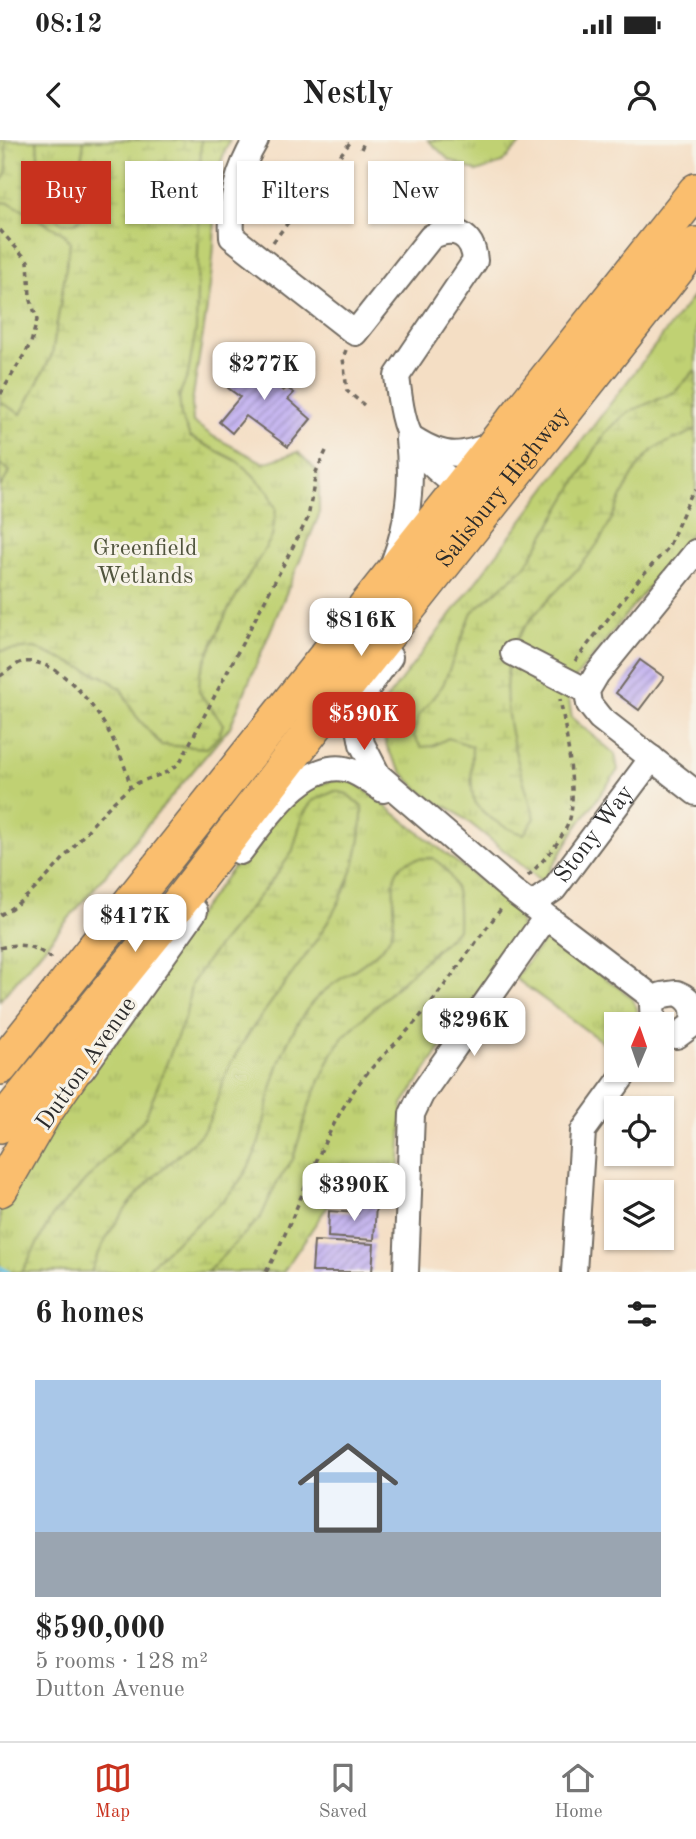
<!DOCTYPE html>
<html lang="en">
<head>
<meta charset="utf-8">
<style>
	:root { --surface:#fff; --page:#f2f2f2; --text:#222; --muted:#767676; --line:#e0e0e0; --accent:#c8321e }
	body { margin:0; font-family:"Old Standard TT",serif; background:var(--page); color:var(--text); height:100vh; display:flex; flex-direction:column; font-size:26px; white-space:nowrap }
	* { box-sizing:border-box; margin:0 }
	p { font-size:23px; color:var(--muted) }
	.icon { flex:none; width:38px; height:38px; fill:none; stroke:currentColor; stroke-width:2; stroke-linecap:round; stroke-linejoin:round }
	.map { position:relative; height:1132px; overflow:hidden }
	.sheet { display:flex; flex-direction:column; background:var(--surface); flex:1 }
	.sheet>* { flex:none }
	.top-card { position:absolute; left:21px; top:21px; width:654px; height:63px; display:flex; gap:14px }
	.needle { width:46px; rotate:2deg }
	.controls { position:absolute; left:604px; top:872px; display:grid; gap:14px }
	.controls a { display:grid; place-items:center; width:70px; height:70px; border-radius:0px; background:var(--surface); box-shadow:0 2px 5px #0004; font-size:35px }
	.price { position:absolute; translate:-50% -60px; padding:0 16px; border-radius:14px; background:#fff; color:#222; font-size:23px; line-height:46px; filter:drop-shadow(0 2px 4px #0008) }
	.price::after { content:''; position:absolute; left:50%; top:42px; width:21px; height:16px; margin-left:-10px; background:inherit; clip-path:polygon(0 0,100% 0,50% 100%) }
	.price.on { background:var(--accent); color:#fff }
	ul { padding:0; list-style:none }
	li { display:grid; align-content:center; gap:14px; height:371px; padding:0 35px }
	li span { display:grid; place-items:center; height:217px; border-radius:0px; color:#555 }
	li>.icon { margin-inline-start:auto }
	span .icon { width:126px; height:126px; fill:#fffc; stroke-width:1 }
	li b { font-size:30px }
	h2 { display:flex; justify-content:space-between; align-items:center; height:84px; padding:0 35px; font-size:30px }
	.tag { padding:0 24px; border-radius:0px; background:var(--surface); box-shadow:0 2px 5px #0004; font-size:24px; line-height:63px }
	.tag.on { background:var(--accent); color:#fff }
	.status { display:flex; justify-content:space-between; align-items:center; height:49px; padding:0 35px; background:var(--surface); direction:ltr }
	.status svg { height:19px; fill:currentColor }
	header { display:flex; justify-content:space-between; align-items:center; height:91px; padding:0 35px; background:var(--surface); font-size:32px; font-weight:800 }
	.dock { display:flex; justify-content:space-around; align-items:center; height:98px; border-top:2px solid var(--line); background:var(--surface); font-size:19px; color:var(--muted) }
	.dock a { display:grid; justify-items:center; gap:4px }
	.dock .on { color:var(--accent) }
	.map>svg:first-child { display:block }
	.grass { fill:url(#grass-tufts); stroke:#767e4f; stroke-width:2 }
	.wetland { fill:url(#wetland-marsh); stroke:#767e4f; stroke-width:2 }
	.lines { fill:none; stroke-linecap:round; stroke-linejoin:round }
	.stream { stroke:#67c1e5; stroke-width:5 }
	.building { fill:url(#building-hatch) }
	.minor-casing { stroke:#716a61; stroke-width:28 }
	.highway-casing { stroke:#716a61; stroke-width:38 }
	.path { stroke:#716a61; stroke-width:3.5; stroke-dasharray:5 5; stroke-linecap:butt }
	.minor { stroke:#fff; stroke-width:24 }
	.highway { stroke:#fabe6e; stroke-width:35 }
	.labels { text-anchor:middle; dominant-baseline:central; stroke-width:6; stroke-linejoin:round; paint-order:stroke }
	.street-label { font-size:24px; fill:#2b2b2b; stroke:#f7f3e8 }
	.park-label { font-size:24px; fill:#50543d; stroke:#f7f3e8 }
</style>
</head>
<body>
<div class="status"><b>08:12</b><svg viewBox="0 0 49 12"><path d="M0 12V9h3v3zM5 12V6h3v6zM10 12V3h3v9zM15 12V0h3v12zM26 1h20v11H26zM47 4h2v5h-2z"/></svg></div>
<header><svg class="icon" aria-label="back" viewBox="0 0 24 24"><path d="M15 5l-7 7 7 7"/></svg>Nestly<svg class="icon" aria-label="person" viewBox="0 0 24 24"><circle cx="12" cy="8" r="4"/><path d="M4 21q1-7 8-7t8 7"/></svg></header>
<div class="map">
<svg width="696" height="1132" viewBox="0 0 696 1132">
	<defs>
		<pattern id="grass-tufts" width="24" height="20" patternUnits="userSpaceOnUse" patternTransform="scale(1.75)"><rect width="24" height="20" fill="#c0d173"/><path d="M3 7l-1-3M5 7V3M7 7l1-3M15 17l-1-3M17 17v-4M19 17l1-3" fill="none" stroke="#a5b464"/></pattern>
		<pattern id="wetland-marsh" width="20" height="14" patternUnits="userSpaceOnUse" patternTransform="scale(1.75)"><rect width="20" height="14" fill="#c0d173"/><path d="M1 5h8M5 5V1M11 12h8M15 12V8" fill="none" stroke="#a5b464"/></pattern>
		<pattern id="building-hatch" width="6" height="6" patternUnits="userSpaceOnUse" patternTransform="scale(1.75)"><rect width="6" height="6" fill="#bfadf1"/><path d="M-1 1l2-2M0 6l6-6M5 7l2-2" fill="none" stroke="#9b8dc3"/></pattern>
	</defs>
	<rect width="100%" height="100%" fill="#f7f3e8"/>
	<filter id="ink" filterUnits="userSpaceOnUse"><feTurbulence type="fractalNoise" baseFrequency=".0143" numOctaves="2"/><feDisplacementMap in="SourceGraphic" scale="14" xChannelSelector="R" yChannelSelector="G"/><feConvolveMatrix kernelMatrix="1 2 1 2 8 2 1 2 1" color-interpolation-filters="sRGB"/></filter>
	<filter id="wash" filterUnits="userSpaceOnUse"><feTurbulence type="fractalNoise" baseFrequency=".00686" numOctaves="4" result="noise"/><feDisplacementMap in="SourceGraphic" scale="28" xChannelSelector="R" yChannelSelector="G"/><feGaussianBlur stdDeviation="1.57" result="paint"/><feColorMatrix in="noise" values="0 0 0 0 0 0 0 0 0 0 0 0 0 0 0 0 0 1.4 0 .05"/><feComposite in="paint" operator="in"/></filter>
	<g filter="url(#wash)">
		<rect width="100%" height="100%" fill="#f4dec4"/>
		<g class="grass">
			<path d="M0 0H230C210 37 217 77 213 117 209 166 199 214 192 263L193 282 214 297 264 323 298 312 319 333V375L230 587 0 860Z"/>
			<polygon points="428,0 524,0 502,23 477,32 448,19"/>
			<path d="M696 153V387L567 549 572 578 615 614 618 630 576 688 543 742C514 719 486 695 457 673 450 668 441 665 433 660 402 639 370 599 386 560 490 425 590 287 696 153Z"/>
			<polygon points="339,639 356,643 519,771 521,789 403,964 398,1060 335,1055 283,1132 0,1132 0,1062 176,803 267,683 306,648"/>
			<polygon points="553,800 630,856 637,868 638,884 616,884 616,912 515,838 543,802"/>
		</g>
		<g class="wetland">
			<path d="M5 0H37L41 59 61 83H75L83 76 84 67 78 46 84 0H201L196 189 188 235 179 255 181 276 190 297 237 321 252 334 269 352 276 369 272 397 228 470 200 532 199 552 223 584 219 596 207 608 161 605 136 576 121 549 104 537 35 508 0 511V348L10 331 0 324V262L21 274 52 215 70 102 64 94 10 63 0 62V42C12 31 5 15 5 0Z"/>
			<path d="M696 229V289C683 299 665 300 653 310 624 336 618 376 596 406 575 437 543 460 522 491 487 542 519 625 535 678L524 694C508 690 477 674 473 656 470 640 472 622 472 606L448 598 433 606 421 607 413 595 419 575 443 545 472 472 526 426 605 293 628 272 675 252Z"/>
			<path d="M335 651 347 654 362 667C365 770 277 839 231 923 218 945 217 976 199 996 187 1009 172 1020 159 1032 130 1059 104 1095 91 1132H22L52 1076 145 978 186 874 191 845 207 820 278 733 293 710 302 677 312 661Z"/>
			<path d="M433 718C459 736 459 760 458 789L344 896 332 914 310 963 293 1019 276 1044 261 1077 207 1132H145C175 1096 228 1067 249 1026 262 1001 265 977 271 950 278 920 292 888 311 864 331 840 365 828 385 804 411 771 366 716 433 718Z"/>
		</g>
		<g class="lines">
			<polyline class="stream" points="0,1128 8,1132"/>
		</g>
		<g id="blocks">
			<g class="building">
				<polygon points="244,218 247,221 250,218 263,230 272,220 286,231 275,244 283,251 287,248 294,253 288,259 311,279 288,307 246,276 232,293 219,282 240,257 228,248 231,244 225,239"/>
				<polygon points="640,520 664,537 639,570 616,553"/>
				<polygon points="358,1064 376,1064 374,1100 328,1097 329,1071 358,1073"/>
				<polygon points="314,1101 374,1104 372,1132 312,1132"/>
			</g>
		</g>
	</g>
	<g filter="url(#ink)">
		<use href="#blocks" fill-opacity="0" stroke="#716a61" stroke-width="2"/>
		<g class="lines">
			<g class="minor-casing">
				<g id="minor">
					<path d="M256 0C237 32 230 60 232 97L355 193 431 97C454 85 473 94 475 121L397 236C404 299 411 310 461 349"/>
					<path d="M414 299C447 320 462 316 497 303"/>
					<polyline points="696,412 597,534 587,551 589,564 600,578 696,653"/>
					<path d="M394 421C409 381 413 342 408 299"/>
					<polyline points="513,513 587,551"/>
					<polyline points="390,517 367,549 358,583 362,604 378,635 514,752 656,860"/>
					<path d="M240 712C263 682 304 621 345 629 359 632 371 642 383 650"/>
					<path id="s1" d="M531 765 554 749 652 618"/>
					<path d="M653 884 652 865 662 855 677 853C692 859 696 869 692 885L677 896 662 894"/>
					<polyline points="82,930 195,771"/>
					<polyline points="406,1132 412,974 421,955 546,777"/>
					<polyline points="574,1132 583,991 628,929"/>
				</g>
			</g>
			<g class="highway-casing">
				<g id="highway">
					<polyline points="0,927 696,51"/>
					<path id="s2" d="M0 985 169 776 321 578 696 105"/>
					<polyline points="0,1049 42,976 87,911"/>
				</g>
			</g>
			<g class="path">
				<polyline points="361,9 365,0"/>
				<polyline points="0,90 28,121 30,157 37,180 31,203 0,255"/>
				<polyline points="273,102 352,0"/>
				<polyline points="346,210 343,218 347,251 364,265"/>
				<polyline points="575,521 639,439 668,408 690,357 696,350"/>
				<path d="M0 536C7 532 16 523 23 522 72 516 124 606 130 647"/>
				<path d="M528 736C544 720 559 704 568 684 579 662 565 585 560 559"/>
				<path d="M0 775C52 746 82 687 128 649 144 636 166 638 180 622L308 378 316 332 327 309"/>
				<path d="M0 808C21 802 35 806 52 819"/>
				<path d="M266 1132C298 1075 315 1010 351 955 369 926 396 905 418 879 447 844 473 805 501 769"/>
			</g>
			<use href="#minor" class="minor"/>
			<use href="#highway" class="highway"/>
		</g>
	</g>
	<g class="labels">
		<g class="street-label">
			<text stroke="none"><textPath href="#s2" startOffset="812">Salisbury Highway</textPath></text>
			<text stroke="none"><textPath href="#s1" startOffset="96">Stony Way</textPath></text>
			<text transform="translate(87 924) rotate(-55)">Dutton Avenue</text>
		</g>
		<g class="park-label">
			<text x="145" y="409">Greenfield<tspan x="145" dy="28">Wetlands</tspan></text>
		</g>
	</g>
</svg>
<div class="controls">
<a><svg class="needle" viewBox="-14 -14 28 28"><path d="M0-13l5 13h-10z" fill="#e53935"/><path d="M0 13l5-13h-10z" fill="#767676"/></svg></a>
<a><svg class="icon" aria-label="locate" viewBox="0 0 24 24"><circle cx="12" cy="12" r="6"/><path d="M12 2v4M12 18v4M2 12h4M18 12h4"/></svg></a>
<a><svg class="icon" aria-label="layers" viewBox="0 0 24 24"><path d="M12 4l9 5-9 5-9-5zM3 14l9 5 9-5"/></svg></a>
</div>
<b class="price" style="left:264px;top:262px">$277K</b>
<b class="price" style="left:361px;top:518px">$816K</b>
<b class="price on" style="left:364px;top:612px">$590K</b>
<b class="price" style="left:135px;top:814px">$417K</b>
<b class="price" style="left:474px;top:918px">$296K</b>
<b class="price" style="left:354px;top:1083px">$390K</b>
<div class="top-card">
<a class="tag on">Buy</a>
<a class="tag">Rent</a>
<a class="tag">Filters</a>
<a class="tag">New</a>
</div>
</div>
<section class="sheet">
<h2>6 homes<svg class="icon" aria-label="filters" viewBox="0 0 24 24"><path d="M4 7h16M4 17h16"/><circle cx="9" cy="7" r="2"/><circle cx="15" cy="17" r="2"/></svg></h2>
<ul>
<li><span style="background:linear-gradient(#a9c7e8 70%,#9aa5b1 0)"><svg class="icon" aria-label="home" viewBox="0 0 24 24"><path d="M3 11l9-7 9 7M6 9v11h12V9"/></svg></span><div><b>$590,000</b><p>5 rooms · 128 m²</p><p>Dutton Avenue</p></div></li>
</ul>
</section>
<nav class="dock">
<a class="on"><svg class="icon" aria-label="map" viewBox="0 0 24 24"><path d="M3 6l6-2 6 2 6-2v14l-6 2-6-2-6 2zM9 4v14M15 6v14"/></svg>Map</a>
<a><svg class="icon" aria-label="saved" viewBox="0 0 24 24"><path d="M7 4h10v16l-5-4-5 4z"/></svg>Saved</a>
<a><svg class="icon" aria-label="home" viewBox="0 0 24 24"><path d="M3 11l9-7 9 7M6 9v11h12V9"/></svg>Home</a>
</nav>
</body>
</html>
